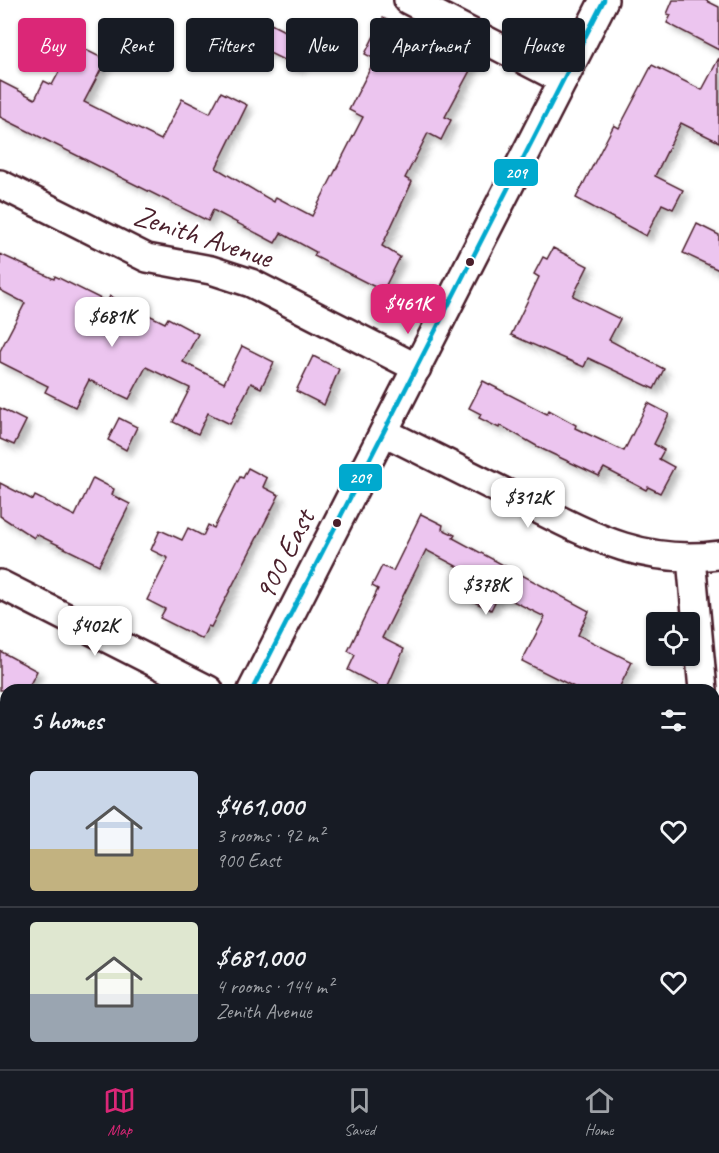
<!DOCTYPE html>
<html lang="en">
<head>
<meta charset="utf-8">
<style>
	:root { --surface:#171b24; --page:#20242c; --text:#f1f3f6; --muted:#9ea1a6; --line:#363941; --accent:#db2777 }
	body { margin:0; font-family:Caveat,sans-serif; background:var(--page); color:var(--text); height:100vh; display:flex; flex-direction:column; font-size:22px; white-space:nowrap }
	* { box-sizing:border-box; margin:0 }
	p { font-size:20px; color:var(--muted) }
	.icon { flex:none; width:33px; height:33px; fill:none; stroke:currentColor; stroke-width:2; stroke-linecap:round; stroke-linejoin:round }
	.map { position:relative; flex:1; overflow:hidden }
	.sheet { position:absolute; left:0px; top:684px; width:720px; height:386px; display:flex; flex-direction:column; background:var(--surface); border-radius:18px 18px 0 0; box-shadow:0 2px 4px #0004 }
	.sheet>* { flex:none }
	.top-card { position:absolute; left:18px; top:18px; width:684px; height:54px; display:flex; gap:12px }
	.tools { position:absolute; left:646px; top:612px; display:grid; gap:12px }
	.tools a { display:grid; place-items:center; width:54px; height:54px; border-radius:6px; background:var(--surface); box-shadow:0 2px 4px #0004; font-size:30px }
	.price { position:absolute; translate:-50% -51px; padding:0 14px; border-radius:12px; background:#fff; color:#222; font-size:20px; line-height:39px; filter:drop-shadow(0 2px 3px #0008) }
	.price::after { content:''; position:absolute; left:50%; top:36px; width:18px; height:14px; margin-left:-9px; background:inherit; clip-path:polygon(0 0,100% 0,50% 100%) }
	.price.selected { background:var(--accent); color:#fff }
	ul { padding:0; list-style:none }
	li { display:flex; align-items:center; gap:18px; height:150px; padding:0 30px }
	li+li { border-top:2px solid var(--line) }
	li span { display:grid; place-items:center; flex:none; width:168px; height:120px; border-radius:6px; color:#555 }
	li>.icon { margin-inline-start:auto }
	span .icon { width:72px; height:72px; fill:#fffc; stroke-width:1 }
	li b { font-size:26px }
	h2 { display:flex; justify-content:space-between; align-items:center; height:72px; padding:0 30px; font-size:26px }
	.chip { padding:0 21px; border-radius:6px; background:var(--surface); box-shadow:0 2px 4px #0004; font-size:21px; line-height:54px }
	.chip.selected { background:var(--accent); color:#fff }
	.menu { display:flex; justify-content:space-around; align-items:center; height:84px; border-top:2px solid var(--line); background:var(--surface); font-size:16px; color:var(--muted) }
	.menu a { display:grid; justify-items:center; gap:3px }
	.menu .selected { color:var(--accent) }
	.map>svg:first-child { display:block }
	.building { fill:#ecc5ef; stroke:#4a1f2b; stroke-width:1.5; filter:url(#shadow) }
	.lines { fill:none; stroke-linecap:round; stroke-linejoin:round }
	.minor-casing { stroke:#4a1f2b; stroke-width:32 }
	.minor { stroke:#fff; stroke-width:27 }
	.bus-1-casing { stroke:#fff; stroke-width:9 }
	.bus-1 { stroke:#00a9ce; stroke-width:4.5 }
	.bus-dot { fill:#4a1f2b; stroke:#fff; stroke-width:2 }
	.labels { text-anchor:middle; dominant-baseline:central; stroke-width:5; stroke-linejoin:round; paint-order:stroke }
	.street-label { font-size:30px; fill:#4a1f2b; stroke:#fff }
	.line-badge { stroke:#fff; stroke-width:2 }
	.badge-label { font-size:16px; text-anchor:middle; font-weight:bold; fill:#fff }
</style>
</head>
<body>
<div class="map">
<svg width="719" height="1069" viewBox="0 0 719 1069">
	<defs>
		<filter id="shadow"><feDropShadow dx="5.5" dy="5.5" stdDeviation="3" flood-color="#0004"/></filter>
	</defs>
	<rect width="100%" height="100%" fill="#fff"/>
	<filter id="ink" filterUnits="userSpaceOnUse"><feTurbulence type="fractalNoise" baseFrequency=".0167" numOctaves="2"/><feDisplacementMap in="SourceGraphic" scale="12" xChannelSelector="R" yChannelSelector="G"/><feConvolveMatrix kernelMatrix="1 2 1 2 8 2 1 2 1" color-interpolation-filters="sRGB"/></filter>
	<g filter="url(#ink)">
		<g class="building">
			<polygon points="673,0 705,0 719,7 719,50 667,23 671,15 667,14"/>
			<polygon points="383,18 473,65 445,117 451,120 441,140 428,133 405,178 412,182 382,246 400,257 383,291 314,256 316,252 281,233 275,243 213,210 208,221 0,117 0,81 35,99 44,81 52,85 74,44 106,60 84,102 161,140 182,99 210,113 221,92 247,105 216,168 274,202 276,197 312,216 363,117 349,110 375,59 365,54"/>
			<polygon points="261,19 310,44 298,67 249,43"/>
			<polygon points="719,58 719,142 681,123 655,176 683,190 673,209 662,204 646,236 576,198 614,125 619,128 652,65 702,90"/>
			<polygon points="697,224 719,235 719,270 683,253"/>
			<polygon points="553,248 588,266 573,296 620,319 609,340 664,369 654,389 588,358 584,367 511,335 539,277 534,274 543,257 547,259"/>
			<polygon points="0,254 54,279 55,276 107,302 110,296 165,323 168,318 198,334 183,362 224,383 242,346 274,362 261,388 251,383 230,424 208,413 198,434 173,422 190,388 146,367 129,399 89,380 75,407 45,392 48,386 0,362 0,351 25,303 0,290"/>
			<polygon points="313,356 339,369 324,405 296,391"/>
			<polygon points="483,381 547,414 549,410 576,425 575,428 624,451 648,403 669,414 654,444 664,450 659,459 674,467 660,493 648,487 646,490 604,468 599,476 542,449 500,425 499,428 479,418 481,414 469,408"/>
			<polygon points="0,408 26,421 14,445 0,439"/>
			<polygon points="119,418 137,427 126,450 108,440"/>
			<polygon points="248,468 267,478 263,487 279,495 211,627 208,626 202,639 160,618 165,609 147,600 168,558 151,550 160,530 182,540 188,528 203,536 208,525 214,528 240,477 243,478"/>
			<polygon points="93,478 114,489 112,495 130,504 99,565 36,534 34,538 0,516 0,483 33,500 35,496 75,516"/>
			<polygon points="421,514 443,525 442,529 455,535 453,538 589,611 578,635 632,662 618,690 580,690 522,661 545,617 499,594 491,610 468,599 479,578 426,550 382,638 404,649 386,690 348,670 355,655 348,651 378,589 372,586 382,566 393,571"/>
			<polygon points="0,651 37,671 27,690 0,690"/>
		</g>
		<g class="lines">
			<g class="minor-casing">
				<g id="minor">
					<polyline points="408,0 563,80"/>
					<polyline points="0,184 147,258 211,270 251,283 417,368"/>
					<path d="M384 432C428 454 472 476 516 498 584 532 639 566 719 555"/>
					<polyline points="691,558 703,690"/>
					<polyline points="0,584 209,690"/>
					<polyline points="252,690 604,0"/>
					<polyline points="714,728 719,737"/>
					<polyline points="0,1042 6,1045"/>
					<polyline points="56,1064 76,1069"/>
					<polyline points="536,1064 547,1069"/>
				</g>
			</g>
			<use href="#minor" class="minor"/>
			<g class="bus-1-casing">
				<polyline id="bus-1" points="252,690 604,0"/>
			</g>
			<use href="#bus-1" class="bus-1"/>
		</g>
	</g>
	<g class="bus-dot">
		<circle cx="470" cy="262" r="5"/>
		<circle cx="337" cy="523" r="5"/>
	</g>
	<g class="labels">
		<g class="street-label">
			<text transform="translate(203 236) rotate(18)">Zenith Avenue</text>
			<text transform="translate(284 555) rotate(-63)">900 East</text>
		</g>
	</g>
	<g class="line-badge">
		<rect x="493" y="158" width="46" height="29" rx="6" fill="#00a9ce"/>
		<rect x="338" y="463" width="45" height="29" rx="6" fill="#00a9ce"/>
	</g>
	<g class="badge-label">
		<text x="516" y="178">209</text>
		<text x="360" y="483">209</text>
	</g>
</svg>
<div class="tools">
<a><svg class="icon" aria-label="locate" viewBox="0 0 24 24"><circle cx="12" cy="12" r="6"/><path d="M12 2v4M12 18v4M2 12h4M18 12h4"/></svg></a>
</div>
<b class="price selected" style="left:408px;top:335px">$461K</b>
<b class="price" style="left:112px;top:348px">$681K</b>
<b class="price" style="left:528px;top:529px">$312K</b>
<b class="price" style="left:486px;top:616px">$378K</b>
<b class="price" style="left:95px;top:657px">$402K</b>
<div class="top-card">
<a class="chip selected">Buy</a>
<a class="chip">Rent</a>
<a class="chip">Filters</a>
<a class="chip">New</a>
<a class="chip">Apartment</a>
<a class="chip">House</a>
</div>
<section class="sheet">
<h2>5 homes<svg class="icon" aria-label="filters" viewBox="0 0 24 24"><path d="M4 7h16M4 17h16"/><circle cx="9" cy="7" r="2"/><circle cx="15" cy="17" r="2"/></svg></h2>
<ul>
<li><span style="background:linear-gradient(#c9d6e8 65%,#c2b280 0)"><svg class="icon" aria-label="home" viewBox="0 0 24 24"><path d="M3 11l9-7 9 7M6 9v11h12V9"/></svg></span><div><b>$461,000</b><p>3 rooms · 92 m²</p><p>900 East</p></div><svg class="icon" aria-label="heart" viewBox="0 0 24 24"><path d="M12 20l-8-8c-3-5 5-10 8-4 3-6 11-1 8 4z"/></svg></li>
<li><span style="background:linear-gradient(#dfe7d0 60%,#9aa5b1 0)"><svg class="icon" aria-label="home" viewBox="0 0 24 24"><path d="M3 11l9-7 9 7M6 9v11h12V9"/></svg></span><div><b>$681,000</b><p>4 rooms · 144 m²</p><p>Zenith Avenue</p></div><svg class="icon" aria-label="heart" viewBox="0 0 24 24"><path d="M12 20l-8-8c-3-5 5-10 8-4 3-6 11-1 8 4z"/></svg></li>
</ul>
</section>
</div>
<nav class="menu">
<a class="selected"><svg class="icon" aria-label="map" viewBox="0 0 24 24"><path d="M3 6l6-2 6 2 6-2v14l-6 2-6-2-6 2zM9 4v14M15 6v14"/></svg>Map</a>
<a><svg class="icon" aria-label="saved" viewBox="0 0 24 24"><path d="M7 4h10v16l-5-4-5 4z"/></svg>Saved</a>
<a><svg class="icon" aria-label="home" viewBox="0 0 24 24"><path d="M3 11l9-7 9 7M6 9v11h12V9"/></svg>Home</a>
</nav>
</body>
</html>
